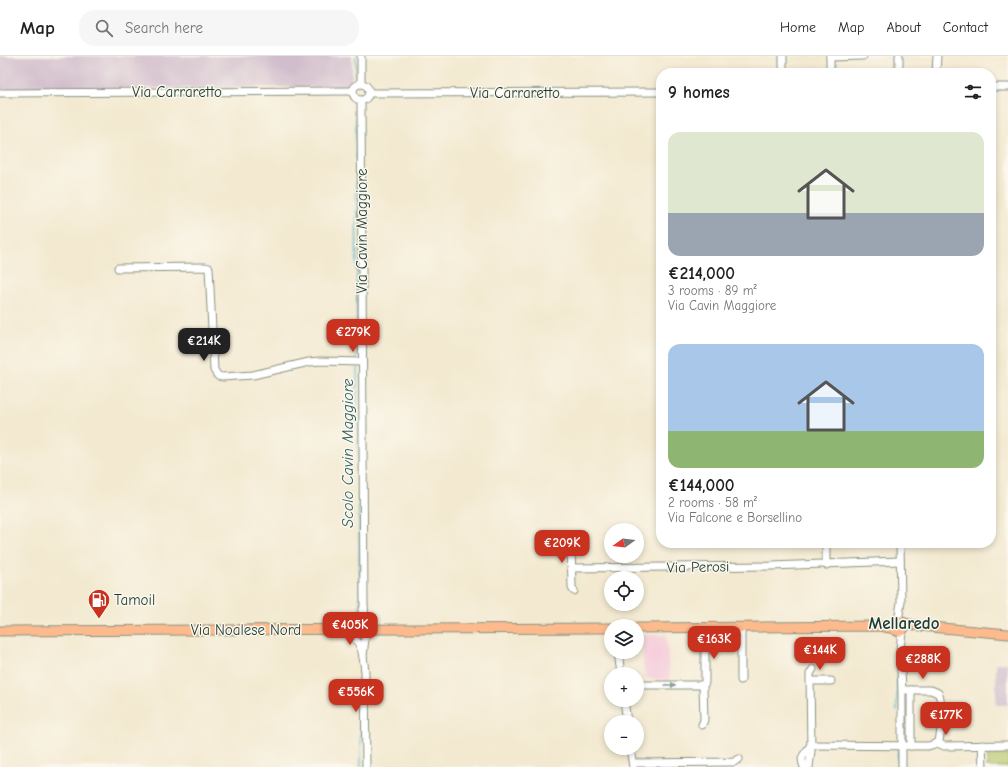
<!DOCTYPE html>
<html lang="en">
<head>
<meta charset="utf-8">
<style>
	:root { --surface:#fff; --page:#f6f6f6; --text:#202124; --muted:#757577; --line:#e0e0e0; --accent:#c8321e }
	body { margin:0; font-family:"Comic Neue",sans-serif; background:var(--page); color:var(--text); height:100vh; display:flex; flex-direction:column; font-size:15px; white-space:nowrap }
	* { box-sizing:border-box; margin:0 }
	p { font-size:13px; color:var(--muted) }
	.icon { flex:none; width:22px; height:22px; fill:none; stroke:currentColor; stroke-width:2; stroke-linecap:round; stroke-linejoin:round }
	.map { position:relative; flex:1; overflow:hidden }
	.sheet { position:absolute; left:656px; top:12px; width:340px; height:480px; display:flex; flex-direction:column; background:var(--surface); border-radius:16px; box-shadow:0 2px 6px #0003 }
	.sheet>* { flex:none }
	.needle { width:26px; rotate:255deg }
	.fabs { position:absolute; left:604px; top:467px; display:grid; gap:8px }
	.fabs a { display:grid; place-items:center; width:40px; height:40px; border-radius:50%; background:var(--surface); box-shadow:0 2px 6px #0003; font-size:20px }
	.price { position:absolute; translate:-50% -34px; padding:0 9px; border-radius:8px; background:var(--accent); color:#fff; font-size:13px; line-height:26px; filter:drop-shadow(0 1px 2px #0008) }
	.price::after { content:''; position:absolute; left:50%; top:24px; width:12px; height:9px; margin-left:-6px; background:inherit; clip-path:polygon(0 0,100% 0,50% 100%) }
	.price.current { background:#222; color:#fff }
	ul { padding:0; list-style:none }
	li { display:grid; align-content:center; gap:8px; height:212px; padding:0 12px }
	li span { display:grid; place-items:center; height:124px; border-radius:12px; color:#555 }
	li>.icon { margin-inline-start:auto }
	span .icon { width:72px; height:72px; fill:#fffc; stroke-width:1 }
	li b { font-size:17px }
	h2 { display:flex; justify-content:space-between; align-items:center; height:48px; padding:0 12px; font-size:17px }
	header { display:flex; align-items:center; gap:24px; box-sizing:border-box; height:56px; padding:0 20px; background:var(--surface); border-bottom:1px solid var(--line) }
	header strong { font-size:19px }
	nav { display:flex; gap:22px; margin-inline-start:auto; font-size:14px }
	.search { width:280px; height:36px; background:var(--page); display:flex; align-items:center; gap:10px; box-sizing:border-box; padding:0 14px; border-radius:16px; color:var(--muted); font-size:15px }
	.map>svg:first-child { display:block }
	.built { fill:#f5cfdb }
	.industrial { fill:#d1bdcc }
	.green { fill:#bac86a; stroke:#6c824f }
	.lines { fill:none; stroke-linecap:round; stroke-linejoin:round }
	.stream { stroke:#49b2c8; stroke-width:1.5 }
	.minor-casing { stroke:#899382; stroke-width:9 }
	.major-casing { stroke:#899382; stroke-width:11 }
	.minor { stroke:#fff; stroke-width:7 }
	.major { stroke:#fcba8d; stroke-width:9 }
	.oneway { fill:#8f9e9a }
	.labels { text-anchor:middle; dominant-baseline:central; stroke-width:3; stroke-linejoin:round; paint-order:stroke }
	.street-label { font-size:15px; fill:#1f3d34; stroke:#fbf7ec }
	.poi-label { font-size:15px; fill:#1f3d34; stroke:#fbf7ec; text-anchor:start }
	.water-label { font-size:16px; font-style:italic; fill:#2c6060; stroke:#fbf7ec }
	.quarter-label { font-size:17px; font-weight:bold; fill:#1f3d34; stroke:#fbf7ec }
</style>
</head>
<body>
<header>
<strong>Map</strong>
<div class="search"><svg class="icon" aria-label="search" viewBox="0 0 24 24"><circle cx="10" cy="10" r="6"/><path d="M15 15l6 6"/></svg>Search here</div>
<nav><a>Home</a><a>Map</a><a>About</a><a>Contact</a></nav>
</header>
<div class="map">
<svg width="1008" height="711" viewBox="0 0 1008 711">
	<rect width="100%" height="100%" fill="#fbf7ec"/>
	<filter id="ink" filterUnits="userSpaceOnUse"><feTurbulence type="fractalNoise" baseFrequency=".025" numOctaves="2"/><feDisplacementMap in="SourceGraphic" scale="8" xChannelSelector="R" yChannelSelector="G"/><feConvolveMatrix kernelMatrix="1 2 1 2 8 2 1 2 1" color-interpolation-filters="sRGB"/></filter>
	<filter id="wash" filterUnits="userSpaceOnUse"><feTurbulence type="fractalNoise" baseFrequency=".012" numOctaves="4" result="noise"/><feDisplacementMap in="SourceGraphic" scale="16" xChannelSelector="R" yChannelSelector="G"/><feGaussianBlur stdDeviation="0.9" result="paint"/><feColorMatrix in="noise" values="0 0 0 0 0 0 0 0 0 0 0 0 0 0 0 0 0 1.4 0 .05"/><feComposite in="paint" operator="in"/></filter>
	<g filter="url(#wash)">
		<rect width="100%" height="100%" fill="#f3e9d0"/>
		<polygon class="built" points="642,579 666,579 670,624 644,622"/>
		<g class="industrial">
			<polygon points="0,0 352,0 352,29 344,31 0,33"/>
			<rect x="996" y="607" width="12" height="42"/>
		</g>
		<polygon class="green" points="1008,692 1008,711 987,711 988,693"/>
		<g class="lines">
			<g class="stream">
				<polyline points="356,0 356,23"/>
				<polyline points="893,0 893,17"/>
				<polyline points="356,51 357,304"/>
				<polyline points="357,307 360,552"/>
				<polyline points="360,614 361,711"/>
				<polyline points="897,619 897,655"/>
				<polyline points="898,693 898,711"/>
			</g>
		</g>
	</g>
	<g filter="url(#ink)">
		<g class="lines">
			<g class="minor-casing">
				<g id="minor">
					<polyline points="783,0 783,17"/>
					<polyline points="830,0 830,17"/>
					<polyline points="899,0 899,17"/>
					<polyline points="830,1 863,0"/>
					<polyline points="936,17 937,0"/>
					<circle cx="361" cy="36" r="8"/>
					<polyline points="361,28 361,0"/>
					<polyline points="991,31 1008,31"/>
					<polyline points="0,37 353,35"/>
					<polyline points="369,37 661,36"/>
					<polyline points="361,45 364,549 366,573 363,601"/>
					<polyline points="118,212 205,211 209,212 214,314 218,320 222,321 253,319 309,306 320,305 362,306"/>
					<polyline points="573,482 571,486 572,532 574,535"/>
					<polyline points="826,487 826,509"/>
					<polyline points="571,512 771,510 900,505"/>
					<path d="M364 551 360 561 344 573C362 585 363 596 365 616L366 711"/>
					<polyline points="898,565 901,546 900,487"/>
					<polyline points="902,575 900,593 902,634 902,711"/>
					<polyline points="618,596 621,618"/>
					<polyline points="741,624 741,571"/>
					<polyline points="810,625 831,625"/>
					<polyline points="637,629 703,629"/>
					<path d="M902 634H931L938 637C943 644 942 679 938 687"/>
					<polyline points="911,634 911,690"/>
					<polyline points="624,644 627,666"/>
					<polyline points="702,669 704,664 703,629 705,627 705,571"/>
					<polyline points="811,689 928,690 938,687 944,690 1008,689"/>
					<polyline points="982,689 983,711"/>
					<polyline points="630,692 633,711"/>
					<polyline points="633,709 635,707 734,706 739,703"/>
					<path d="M804 711C799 699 805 699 810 690"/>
					<polyline points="809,711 811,695 810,618 813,613"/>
				</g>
			</g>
			<g class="major-casing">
				<g id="major">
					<circle cx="899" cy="570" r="5.5"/>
					<polyline points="904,567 920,570 1008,578"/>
					<polyline points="637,572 879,570 895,573"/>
					<polyline points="0,575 611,572"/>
				</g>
			</g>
			<use href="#minor" class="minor"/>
			<use href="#major" class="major"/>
		</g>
		<defs><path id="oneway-solid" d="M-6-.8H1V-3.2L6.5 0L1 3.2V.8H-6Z"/></defs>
		<use class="oneway" href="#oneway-solid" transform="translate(670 629) rotate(1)"/>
	</g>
	<defs>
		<g id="fuel-pin" transform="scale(1.15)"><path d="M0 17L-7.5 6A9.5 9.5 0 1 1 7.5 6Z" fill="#c8321e" stroke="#fbf7ec"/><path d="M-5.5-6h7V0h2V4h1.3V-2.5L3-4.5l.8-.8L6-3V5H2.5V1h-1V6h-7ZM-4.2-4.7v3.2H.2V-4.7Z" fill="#fff"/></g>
	</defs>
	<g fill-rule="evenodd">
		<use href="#fuel-pin" x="99" y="544"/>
	</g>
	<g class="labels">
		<g class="street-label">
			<text x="177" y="36">Via Carraretto</text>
			<text x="515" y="37">Via Carraretto</text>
			<text transform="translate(362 175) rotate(-90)">Via Cavin Maggiore</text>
			<text transform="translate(698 511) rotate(-1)">Via Perosi</text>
			<text x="246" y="574">Via Noalese Nord</text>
		</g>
		<g class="poi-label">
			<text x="114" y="544">Tamoil</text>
		</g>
		<g class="water-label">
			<text transform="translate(348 397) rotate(-90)">Scolo Cavin Maggiore</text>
		</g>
		<g class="quarter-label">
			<text x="904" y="567">Mellaredo</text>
		</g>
	</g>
</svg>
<div class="fabs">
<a><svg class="needle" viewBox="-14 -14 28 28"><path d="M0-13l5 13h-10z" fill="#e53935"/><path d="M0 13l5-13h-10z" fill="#757577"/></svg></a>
<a><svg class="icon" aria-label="locate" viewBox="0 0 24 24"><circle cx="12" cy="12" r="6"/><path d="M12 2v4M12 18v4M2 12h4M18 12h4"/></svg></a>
<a><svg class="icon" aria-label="layers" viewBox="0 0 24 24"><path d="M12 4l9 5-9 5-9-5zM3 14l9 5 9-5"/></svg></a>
<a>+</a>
<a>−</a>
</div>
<b class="price" style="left:353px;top:297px">€279K</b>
<b class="price current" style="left:204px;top:306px">€214K</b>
<b class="price" style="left:562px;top:508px">€209K</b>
<b class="price" style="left:350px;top:590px">€405K</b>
<b class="price" style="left:714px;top:604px">€163K</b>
<b class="price" style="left:820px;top:615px">€144K</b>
<b class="price" style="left:923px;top:624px">€288K</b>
<b class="price" style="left:356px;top:657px">€556K</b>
<b class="price" style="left:946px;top:680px">€177K</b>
<section class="sheet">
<h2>9 homes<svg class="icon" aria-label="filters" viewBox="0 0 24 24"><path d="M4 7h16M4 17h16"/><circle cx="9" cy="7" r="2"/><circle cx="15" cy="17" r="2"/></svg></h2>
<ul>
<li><span style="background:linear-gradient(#dfe7d0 65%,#9aa5b1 0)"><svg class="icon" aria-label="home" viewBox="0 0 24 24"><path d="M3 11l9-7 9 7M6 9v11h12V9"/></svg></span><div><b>€214,000</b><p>3 rooms · 89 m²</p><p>Via Cavin Maggiore</p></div></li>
<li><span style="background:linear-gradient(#a9c7e8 70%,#8fb573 0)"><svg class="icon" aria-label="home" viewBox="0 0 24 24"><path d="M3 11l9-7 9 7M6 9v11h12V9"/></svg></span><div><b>€144,000</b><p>2 rooms · 58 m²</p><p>Via Falcone e Borsellino</p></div></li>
</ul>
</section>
</div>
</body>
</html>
